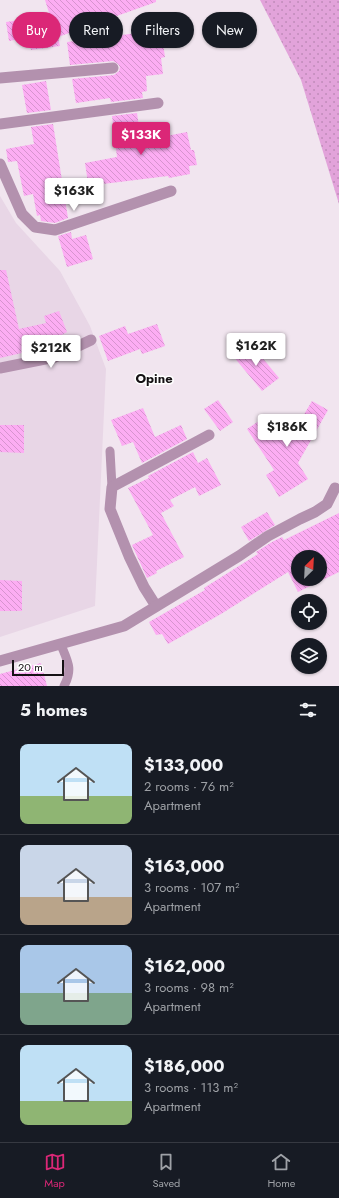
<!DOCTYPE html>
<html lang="en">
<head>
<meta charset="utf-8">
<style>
	:root { --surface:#171b24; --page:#242831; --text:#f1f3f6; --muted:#9ea1a6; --line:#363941; --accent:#db2777 }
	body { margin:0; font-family:Jost,sans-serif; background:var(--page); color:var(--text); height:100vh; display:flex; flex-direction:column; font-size:15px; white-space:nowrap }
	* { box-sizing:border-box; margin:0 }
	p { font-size:13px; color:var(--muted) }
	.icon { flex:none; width:22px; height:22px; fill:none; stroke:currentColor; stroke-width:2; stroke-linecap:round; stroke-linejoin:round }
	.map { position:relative; height:686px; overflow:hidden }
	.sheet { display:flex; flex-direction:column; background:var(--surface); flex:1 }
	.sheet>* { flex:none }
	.top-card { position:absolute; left:12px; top:12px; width:315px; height:36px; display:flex; gap:8px }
	.needle { width:26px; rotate:24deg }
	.buttons { position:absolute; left:291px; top:550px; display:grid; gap:8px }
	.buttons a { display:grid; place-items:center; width:36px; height:36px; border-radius:50%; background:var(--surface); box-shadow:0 1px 3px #0004; font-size:20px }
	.scale { position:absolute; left:12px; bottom:10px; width:52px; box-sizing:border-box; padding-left:4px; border:2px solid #151114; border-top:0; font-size:11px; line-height:14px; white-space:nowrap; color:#151114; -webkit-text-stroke:3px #fff; paint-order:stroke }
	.price { position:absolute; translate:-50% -34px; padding:0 9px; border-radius:4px; background:#fff; color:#222; font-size:13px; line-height:26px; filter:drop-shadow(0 1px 2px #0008) }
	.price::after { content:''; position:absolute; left:50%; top:24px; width:12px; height:9px; margin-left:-6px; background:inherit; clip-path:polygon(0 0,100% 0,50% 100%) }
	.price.selected { background:var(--accent); color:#fff }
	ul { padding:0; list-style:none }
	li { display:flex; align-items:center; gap:12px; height:100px; padding:0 20px }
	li+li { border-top:1px solid var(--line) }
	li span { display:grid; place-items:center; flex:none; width:112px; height:80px; border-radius:8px; color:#555 }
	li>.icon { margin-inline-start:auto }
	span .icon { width:48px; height:48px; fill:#fffc; stroke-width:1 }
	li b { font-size:17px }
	h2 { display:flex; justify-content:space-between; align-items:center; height:48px; padding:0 20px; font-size:17px }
	.chip { padding:0 14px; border-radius:18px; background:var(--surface); box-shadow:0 1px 3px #0004; font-size:14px; line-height:36px }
	.chip.selected { background:var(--accent); color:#fff }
	.dock { display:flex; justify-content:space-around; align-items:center; height:56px; border-top:1px solid var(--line); background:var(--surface); font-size:11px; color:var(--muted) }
	.dock a { display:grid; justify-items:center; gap:2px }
	.dock .selected { color:var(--accent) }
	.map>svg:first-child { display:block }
	.built { fill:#e8d6e6 }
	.grass { fill:url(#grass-dots) }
	.building { fill:url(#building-back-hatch); fill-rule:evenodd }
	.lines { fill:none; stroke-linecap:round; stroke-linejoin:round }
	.service { stroke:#b391ae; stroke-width:9 }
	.minor { stroke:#b391ae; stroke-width:11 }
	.labels { text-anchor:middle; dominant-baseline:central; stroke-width:3; stroke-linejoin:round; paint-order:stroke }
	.quarter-label { font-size:13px; font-weight:bold; fill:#151114; stroke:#fff }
</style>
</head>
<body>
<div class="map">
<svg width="339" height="686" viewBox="0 0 339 686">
	<defs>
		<pattern id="grass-dots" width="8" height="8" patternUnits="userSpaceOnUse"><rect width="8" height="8" fill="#e2a3da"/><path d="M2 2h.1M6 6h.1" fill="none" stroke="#c18bba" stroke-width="1.8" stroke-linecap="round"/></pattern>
		<pattern id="building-back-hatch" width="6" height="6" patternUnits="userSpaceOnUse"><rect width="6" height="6" fill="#fcadf3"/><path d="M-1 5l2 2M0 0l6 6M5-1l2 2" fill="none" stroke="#d794cf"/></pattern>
	</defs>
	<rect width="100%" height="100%" fill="#f1e5ef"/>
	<polygon class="built" points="0,196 16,223 60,271 90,326 106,369 95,606 0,637"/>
	<polygon class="grass" points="260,0 339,0 339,204 301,80"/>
	<g class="building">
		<polygon points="45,0 156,0 156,2 58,37 60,46 31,50 29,37 9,41 6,22 50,16"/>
		<polygon points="161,30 165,57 161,58 163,74 146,76 147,91 142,92 143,98 111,102 110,98 76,103 72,79 114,75 119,71 120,67 118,64 113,61 70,65 67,42"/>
		<polygon points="46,81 51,110 27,113 22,85"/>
		<polygon points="137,113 141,141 187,132 191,150 194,150 197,165 189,166 190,174 169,178 168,176 103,184 104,187 89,190 85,163 117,157 112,116"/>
		<polygon points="53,124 68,218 55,223 41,221 40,215 37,216 33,194 24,196 17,161 8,162 6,149 34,144 31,127"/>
		<polygon points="71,232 72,239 86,235 93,259 67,267 58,236"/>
		<polygon points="0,270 6,270 19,329 46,323 44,316 59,311 67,332 35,350 0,358"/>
		<polygon points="157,324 165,346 142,354 140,349 108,361 99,336 125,326 128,334"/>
		<polygon points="250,343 279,378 262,391 233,356"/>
		<polygon points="218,400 233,422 220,431 204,409"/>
		<polygon points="312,401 328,410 298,463 308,479 279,497 266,475 274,470 247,429 268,415 287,443"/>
		<polygon points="143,408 155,437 181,425 187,439 142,463 133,442 122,446 111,420"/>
		<polygon points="0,425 24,425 24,453 0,452"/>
		<polygon points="193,452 198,463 207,458 221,485 199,496 195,487 170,500 174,506 161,513 184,557 156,571 157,573 147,578 132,545 153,535 128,488 149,478 148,476"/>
		<polygon points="267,512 275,525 249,541 241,527"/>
		<path d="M339 513V572L298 592 288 572 221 614 168 644 162 634 156 635 149 622 205 590 204 588 258 554 256 552 272 542 282 537 284 540ZM298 557H320V579H298Z"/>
		<polygon points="0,580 22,581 22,611 0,611"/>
		<polygon points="41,663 47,686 0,686 0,674"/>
	</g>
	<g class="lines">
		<g class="service">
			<polyline points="110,451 112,487"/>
			<path d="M61 645C68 662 73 669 64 686"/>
		</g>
		<g class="minor">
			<polyline points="0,78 113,68"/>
			<polyline points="0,124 158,103"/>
			<polyline points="0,164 22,214 35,227 55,230 171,191"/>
			<polyline points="0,368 55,357 91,340"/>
			<polyline points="156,606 144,587 129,556 110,509 112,487 209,435"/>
			<polyline points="0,661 124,626 239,556 268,536 300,519 315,512 327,504 335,488"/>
		</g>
	</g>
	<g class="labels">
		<g class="quarter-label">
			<text x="154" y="378">Opine</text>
		</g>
	</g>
</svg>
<div class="buttons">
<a><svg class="needle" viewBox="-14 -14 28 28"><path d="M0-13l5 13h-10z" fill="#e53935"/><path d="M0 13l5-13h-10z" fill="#9ea1a6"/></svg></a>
<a><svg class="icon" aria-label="locate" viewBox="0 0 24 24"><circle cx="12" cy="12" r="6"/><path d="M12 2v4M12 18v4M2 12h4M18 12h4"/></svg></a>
<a><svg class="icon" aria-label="layers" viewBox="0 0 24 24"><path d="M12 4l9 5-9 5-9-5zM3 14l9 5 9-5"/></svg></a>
</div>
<div class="scale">20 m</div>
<b class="price selected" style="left:141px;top:156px">$133K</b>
<b class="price" style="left:74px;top:212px">$163K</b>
<b class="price" style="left:256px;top:367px">$162K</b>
<b class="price" style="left:51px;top:369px">$212K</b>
<b class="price" style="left:287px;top:448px">$186K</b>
<div class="top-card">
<a class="chip selected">Buy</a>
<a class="chip">Rent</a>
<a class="chip">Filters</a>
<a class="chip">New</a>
</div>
</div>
<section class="sheet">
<h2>5 homes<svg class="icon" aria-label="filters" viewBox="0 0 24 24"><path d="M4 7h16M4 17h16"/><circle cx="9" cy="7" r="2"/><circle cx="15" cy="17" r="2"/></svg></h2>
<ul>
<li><span style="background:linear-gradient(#bfe0f5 65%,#8fb573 0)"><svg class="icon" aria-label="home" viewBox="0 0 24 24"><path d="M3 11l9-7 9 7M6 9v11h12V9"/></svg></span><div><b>$133,000</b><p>2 rooms · 76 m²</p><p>Apartment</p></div></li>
<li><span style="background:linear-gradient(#c9d6e8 65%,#b9a48a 0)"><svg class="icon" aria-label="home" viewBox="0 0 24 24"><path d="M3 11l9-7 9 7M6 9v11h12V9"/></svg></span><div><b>$163,000</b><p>3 rooms · 107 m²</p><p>Apartment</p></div></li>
<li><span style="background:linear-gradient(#a9c7e8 60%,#7fa58c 0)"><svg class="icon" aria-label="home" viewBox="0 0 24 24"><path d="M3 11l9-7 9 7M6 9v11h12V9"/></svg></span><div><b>$162,000</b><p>3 rooms · 98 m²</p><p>Apartment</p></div></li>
<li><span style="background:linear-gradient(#bfe0f5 70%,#8fb573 0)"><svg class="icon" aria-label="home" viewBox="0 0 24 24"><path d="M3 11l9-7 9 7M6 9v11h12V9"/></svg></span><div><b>$186,000</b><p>3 rooms · 113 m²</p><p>Apartment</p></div></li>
</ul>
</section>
<nav class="dock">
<a class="selected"><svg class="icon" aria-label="map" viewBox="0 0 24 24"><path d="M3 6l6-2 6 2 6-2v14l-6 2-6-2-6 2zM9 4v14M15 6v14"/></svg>Map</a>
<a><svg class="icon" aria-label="saved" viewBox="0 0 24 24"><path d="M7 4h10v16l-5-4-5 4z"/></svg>Saved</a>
<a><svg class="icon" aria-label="home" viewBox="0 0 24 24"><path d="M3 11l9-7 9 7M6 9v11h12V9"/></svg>Home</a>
</nav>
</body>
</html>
